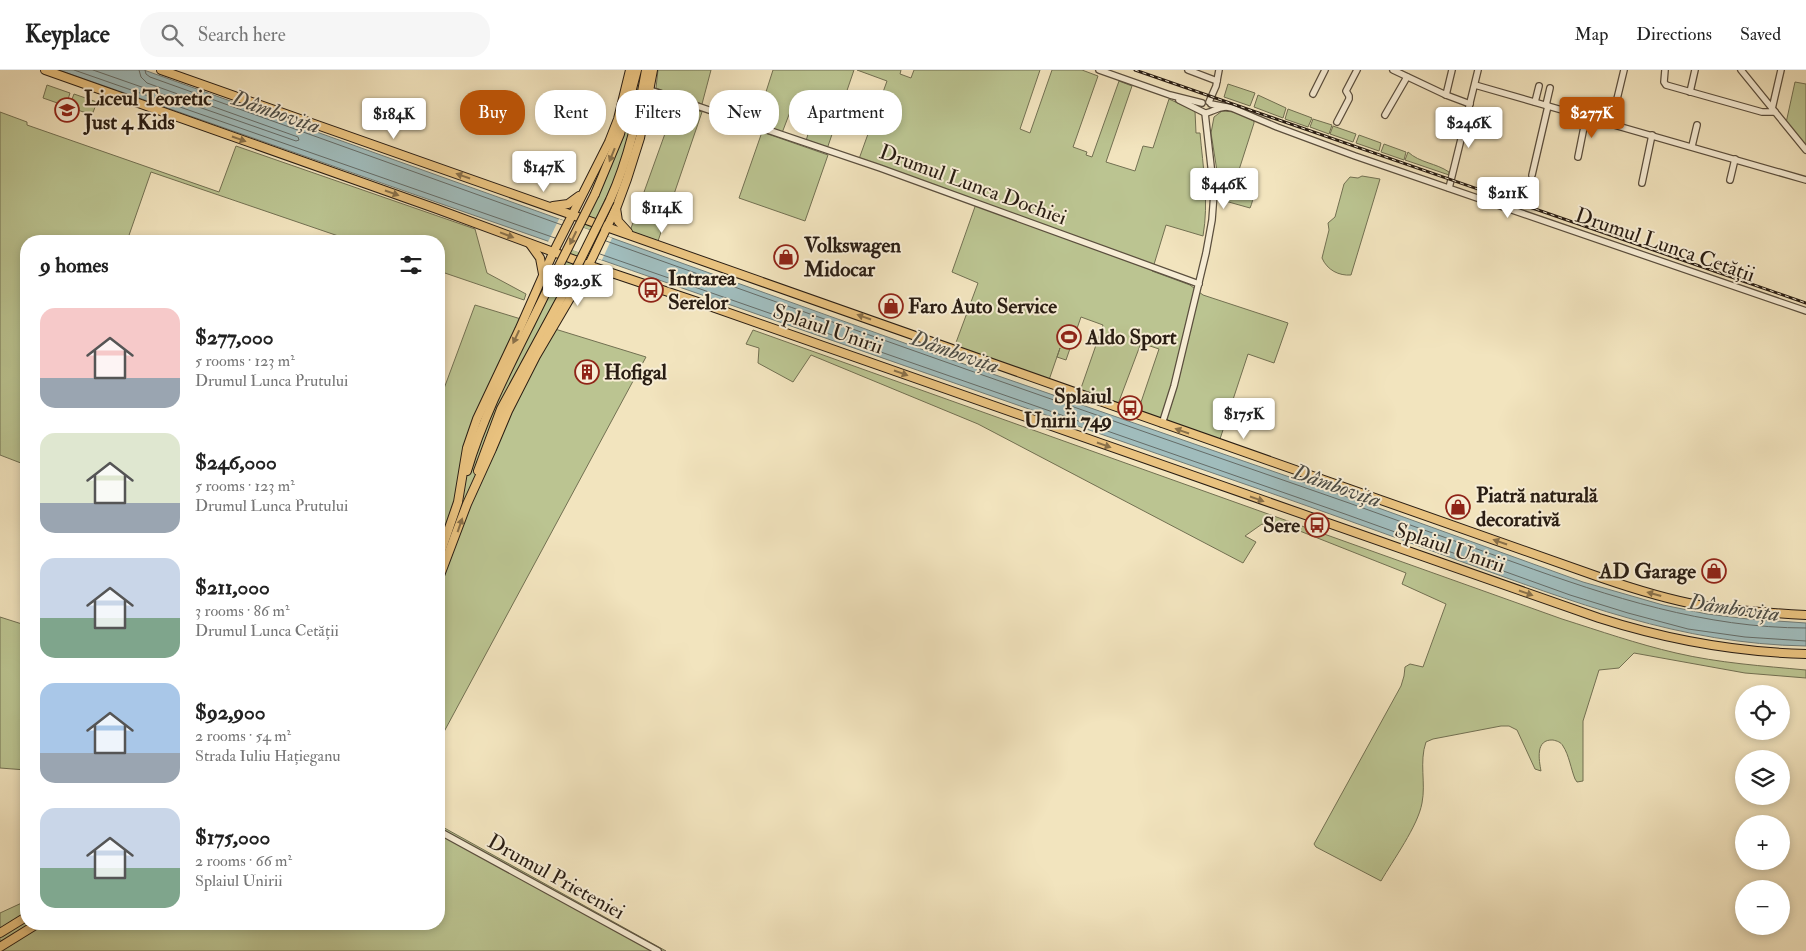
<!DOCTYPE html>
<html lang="en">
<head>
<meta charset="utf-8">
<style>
	:root { --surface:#fff; --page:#f6f6f6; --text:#222; --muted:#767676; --line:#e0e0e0; --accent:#b45309 }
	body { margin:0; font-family:"IM FELL Double Pica",serif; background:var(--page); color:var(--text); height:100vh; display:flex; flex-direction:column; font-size:19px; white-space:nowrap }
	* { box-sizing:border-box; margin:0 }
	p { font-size:16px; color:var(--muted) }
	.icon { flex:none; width:28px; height:28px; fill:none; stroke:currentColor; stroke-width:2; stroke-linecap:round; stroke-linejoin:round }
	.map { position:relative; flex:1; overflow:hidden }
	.panel { position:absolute; left:20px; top:165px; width:425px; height:695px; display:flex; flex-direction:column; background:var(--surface); border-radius:20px; box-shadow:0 2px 8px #0003 }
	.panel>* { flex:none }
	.top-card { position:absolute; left:460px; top:20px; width:475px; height:45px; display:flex; gap:10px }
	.buttons { position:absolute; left:1735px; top:615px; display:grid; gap:10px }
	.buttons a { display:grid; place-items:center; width:55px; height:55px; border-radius:50%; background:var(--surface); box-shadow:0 2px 8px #0003; font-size:25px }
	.price { position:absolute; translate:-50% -42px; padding:0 11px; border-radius:5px; background:#fff; color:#222; font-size:16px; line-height:32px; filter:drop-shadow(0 1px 2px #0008) }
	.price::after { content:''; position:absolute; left:50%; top:30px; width:15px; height:11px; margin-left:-8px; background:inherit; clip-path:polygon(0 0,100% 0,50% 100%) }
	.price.active { background:var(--accent); color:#fff }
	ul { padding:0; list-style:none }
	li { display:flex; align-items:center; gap:15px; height:125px; padding:0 20px }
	li span { display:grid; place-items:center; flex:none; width:140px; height:100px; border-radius:15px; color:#555 }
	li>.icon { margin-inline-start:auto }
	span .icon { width:60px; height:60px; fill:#fffc; stroke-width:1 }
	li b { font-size:21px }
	h2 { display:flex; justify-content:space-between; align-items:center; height:60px; padding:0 20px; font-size:21px }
	.pill { padding:0 18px; border-radius:20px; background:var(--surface); box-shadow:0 2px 8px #0003; font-size:18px; line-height:45px }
	.pill.active { background:var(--accent); color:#fff }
	header { display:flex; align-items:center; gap:30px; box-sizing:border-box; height:70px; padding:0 25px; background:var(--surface); border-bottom:1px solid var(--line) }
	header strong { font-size:24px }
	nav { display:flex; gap:28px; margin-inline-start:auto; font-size:18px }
	.search { width:350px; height:45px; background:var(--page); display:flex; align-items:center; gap:12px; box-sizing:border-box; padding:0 18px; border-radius:20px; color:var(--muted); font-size:19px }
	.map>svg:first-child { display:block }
	.green { fill:#bbc491; stroke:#727052 }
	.water { fill:#a0bcbc; stroke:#707c78 }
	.pier { fill:#f2e4be }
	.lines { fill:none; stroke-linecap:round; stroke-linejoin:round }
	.shore { stroke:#646c68; stroke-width:1 }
	.minor-casing { stroke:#5b4f3e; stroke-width:8 }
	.major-casing { stroke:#291d13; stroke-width:10 }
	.minor { stroke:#f7edd5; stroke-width:5.5 }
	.major { stroke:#e9c27f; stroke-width:8 }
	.rail-casing { stroke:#291d13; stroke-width:3 }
	.rail { stroke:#f7edd5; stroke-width:1; stroke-dasharray:4; stroke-linecap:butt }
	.major-bridge-casing { stroke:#291d13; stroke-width:10; stroke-linecap:butt }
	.major-bridge { stroke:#e9c27f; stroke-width:8 }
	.oneway { fill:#897049 }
	.labels { text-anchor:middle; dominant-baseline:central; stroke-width:4; stroke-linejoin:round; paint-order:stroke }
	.poi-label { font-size:21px; font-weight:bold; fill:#291d13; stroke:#f7edd5; text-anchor:start }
	.street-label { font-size:21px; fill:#291d13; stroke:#f7edd5 }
	.water-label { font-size:22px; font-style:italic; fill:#4d4d46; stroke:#f7edd5 }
</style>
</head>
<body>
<header>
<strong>Keyplace</strong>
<div class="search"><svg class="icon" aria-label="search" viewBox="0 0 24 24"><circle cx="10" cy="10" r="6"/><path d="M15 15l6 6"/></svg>Search here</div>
<nav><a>Map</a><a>Directions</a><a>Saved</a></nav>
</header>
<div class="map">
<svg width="1806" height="881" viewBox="0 0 1806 881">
	<rect width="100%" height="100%" fill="#f2e4be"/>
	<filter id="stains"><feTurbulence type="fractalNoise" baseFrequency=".004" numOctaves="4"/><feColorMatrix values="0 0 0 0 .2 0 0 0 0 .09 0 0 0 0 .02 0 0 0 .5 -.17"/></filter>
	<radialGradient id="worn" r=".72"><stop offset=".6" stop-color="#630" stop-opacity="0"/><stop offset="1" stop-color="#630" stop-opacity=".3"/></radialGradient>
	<g class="green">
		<polygon points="639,0 644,0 637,40 617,104 578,187 542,255 646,287 439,671 439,332 475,235 534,253 597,123"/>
		<polygon points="658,0 711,0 702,34 656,18"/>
		<polygon points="773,0 854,0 827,79 806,71 812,50 790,42 782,63 756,53"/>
		<path d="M857 0H901L900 4 911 8 914 0H1040L1020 59 1030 63 1052 0H1082L1098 6 1073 77 1087 82 1086 85 1092 87 1119 11 1132 16 1106 92 1135 101 1143 76 1153 78 1169 29 1195 41 1196 63H1200C1203 97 1209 132 1203 166L1166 155 1152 201 1190 215 1203 225 1288 253 1274 293 1248 284 1220 369 1138 341 1159 279 1141 273 1118 334 1080 321 1103 255 1081 247 1066 290 1057 287 1060 278 1049 310 954 278 978 213 952 202 977 131 859 89 887 11Z"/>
		<polygon points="1795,12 1806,14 1806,77 1786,53"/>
		<polygon points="1228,14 1255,23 1250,36 1224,27"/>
		<polygon points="47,15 70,23 66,36 43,28"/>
		<polygon points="74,24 97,32 92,45 69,37"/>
		<polygon points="1258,25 1286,38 1283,48 1254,37"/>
		<polygon points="676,33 702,42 658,171 630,161"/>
		<polygon points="1288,39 1312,48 1308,57 1285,49"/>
		<path d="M1222 41 1235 42 1254 51V53L1238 103 1239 105 1250 104C1256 112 1254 130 1250 138L1218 129 1217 101 1211 63 1214 47Z"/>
		<polygon points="0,42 27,52 27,55 219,122 236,76 475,159 487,203 526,224 524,230 439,201 439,171 353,171 151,102 127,171 26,171 26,395 0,385"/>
		<polygon points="1313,49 1332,55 1329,64 1310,57"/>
		<polygon points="1333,56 1356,64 1353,72 1330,64"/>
		<polygon points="762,62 828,85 805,151 739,128"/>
		<polygon points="1359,65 1381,73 1379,81 1356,73"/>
		<polygon points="1384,74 1406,82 1404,90 1381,82"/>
		<path d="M1408 82C1420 93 1436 93 1449 102V105L1405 90Z"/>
		<path d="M1362 106 1380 109 1351 205C1339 206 1327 200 1322 188L1329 160 1328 153 1335 147 1344 114 1350 107 1358 108Z"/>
		<path d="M753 260 1562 549C1600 561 1637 574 1676 583 1719 593 1763 596 1806 600V608L1745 603 1634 583 1619 598 1599 600 1583 651V711L1577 712 1575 709C1571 699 1569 685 1563 676 1561 672 1557 671 1553 670 1535 669 1539 690 1541 701L1535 699 1517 660 1509 656H1501L1433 669 1426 672C1419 692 1426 713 1422 733 1418 756 1393 790 1381 811L1316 777 1314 774 1401 616 1404 606 1405 597 1410 594 1423 597 1446 534 1402 514 1406 503 1277 452 1274 458 1262 454 1245 466 1256 472 1243 493 978 354 811 285 793 312 758 293 759 278 746 274Z"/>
		<polygon points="0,547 25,555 26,552 26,700 0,698"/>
		<polygon points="439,755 666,881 0,881 0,843 26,831 26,854 439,854"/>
	</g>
	<path class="water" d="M59 0H144L935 284 1373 436 1583 512 1663 535 1707 544 1748 549 1806 553V576C1680 574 1574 532 1457 490 1373 459 1289 429 1204 400 822 267 441 134 59 0Z"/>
	<polygon class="pier" points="559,149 612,168 602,190 548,172"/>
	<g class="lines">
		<g class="shore">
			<polyline points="74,0 555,168"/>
			<polyline points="93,0 296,71 299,70 298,67 147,13 141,7 139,0"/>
			<polyline points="145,0 146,4 150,7 562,155"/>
			<path d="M606 171C853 260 1101 347 1349 433 1405 453 1460 473 1516 493 1610 527 1705 558 1806 558"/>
			<polyline points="600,184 1345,444 1570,525 1628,543 1688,559 1745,567 1806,571"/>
		</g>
		<g class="minor-casing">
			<g id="minor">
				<polyline points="1099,0 1170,25 1202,33"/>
				<polyline points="1188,0 1217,11"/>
				<polyline points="1393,0 1446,25 1470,34"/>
				<polyline points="1665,0 1664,12 1666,15 1762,42 1775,42"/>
				<polyline points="1741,0 1806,80"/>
				<polyline points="1475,15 1806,110"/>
				<polyline points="650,20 880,98 1199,214"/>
				<polyline points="1690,22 1695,0"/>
				<polyline points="1313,24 1325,0"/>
				<polyline points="1446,25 1452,0"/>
				<polyline points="1617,29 1624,0"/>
				<path d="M1179 30 1205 43C1210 43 1216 38 1225 37"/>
				<polyline points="1209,32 1216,16 1219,0"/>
				<polyline points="1535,32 1539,16"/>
				<polyline points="1211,34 1232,38 1277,57 1355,86 1806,241"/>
				<polyline points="1546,35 1550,18"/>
				<polyline points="1772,39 1781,0"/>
				<polyline points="1385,45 1407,7"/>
				<polyline points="1337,52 1349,29 1349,26 1346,21 1357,0"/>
				<polyline points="1692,76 1697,55"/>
				<polyline points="1578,87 1586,47"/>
				<polyline points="1532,105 1548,36"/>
				<polyline points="1730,110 1735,89"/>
				<polyline points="1642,113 1652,65"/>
				<polyline points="1449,118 1478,0"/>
				<polyline points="1162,354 1174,316 1206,183 1212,150 1214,123 1205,43"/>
				<polyline points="439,761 658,881"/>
			</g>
		</g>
		<g class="major-casing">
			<g id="major">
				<path d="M45 0 437 139 594 197 695 231 1599 548C1668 570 1734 582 1806 584"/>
				<path d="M161 0 1602 508C1634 519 1666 529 1699 535 1734 541 1770 543 1806 545"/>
				<polyline points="595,124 620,64 637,0"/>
				<path d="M610 130C629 88 638 45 646 0"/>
				<polyline points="553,136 568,134 579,126"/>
				<polyline points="616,138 618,151 628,162"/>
				<polyline points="530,174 540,188 543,204"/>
				<polyline points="583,211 594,204 607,205"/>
				<path d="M467 401C486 336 520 277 549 216"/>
				<polyline points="478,401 501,339 565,221"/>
				<polyline points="439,487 458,432 467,378 477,349 519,260 553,183 609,72 618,49 630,0"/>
				<polyline points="439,508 467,434 492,379 508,341 536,286 586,201 617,136 627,109 640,68 653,0"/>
				<polyline points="0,863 26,847"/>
				<polyline points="0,877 37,854"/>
			</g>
		</g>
		<use href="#minor" class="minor"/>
		<use href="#major" class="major"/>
		<g class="rail-casing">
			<polyline id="rail" points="1135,0 1806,233"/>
		</g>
		<use href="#rail" class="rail"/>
		<g class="major-bridge-casing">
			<g id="major-bridge">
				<polyline points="549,216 595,124"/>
				<polyline points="565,221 610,130"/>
			</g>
		</g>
		<use href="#major-bridge" class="major-bridge"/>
	</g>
	<defs><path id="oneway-solid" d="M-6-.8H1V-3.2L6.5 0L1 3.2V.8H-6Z" transform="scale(1.25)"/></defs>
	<g class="oneway">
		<use href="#oneway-solid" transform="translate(239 69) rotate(19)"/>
		<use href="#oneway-solid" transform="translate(612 85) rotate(112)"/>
		<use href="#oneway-solid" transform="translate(463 106) rotate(-161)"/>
		<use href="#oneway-solid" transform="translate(392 123) rotate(19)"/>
		<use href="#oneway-solid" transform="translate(507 165) rotate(21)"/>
		<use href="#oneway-solid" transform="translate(573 168) rotate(116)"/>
		<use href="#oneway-solid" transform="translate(864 247) rotate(-161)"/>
		<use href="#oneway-solid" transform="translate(516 267) rotate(115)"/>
		<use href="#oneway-solid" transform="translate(901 303) rotate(19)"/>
		<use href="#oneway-solid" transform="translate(1182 361) rotate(-161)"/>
		<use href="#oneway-solid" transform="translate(1104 375) rotate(19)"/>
		<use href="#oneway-solid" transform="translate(1257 429) rotate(19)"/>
		<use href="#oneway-solid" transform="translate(460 455) rotate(-71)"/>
		<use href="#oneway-solid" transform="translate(1500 472) rotate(-161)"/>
		<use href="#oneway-solid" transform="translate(1526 523) rotate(19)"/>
		<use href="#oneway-solid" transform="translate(1654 524) rotate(-165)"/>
	</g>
	<defs>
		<g id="school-ring" transform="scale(1.25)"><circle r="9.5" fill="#f7edd5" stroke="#8f2418" stroke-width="1.5"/><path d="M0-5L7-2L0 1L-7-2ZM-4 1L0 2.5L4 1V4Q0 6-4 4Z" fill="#8f2418"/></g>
		<g id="shop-ring" transform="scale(1.25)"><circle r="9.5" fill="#f7edd5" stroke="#8f2418" stroke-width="1.5"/><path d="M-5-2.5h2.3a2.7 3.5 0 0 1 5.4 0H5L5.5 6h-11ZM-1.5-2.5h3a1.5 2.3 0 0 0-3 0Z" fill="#8f2418"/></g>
		<g id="bus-ring" transform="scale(1.25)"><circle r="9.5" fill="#f7edd5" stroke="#8f2418" stroke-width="1.5"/><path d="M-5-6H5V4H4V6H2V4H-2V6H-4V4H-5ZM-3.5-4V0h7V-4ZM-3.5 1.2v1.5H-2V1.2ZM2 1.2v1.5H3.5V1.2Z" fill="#8f2418"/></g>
		<g id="stadium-ring" transform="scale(1.25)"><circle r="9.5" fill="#f7edd5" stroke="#8f2418" stroke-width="1.5"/><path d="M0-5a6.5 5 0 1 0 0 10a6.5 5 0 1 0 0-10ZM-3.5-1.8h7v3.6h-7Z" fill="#8f2418"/></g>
		<g id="building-ring" transform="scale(1.25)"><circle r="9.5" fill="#f7edd5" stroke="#8f2418" stroke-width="1.5"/><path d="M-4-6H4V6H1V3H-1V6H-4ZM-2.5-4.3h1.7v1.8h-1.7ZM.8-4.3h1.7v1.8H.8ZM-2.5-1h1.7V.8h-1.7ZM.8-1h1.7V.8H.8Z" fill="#8f2418"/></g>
	</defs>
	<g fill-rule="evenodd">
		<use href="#school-ring" x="67" y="40"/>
		<use href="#shop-ring" x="786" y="187"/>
		<use href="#bus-ring" x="651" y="220"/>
		<use href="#shop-ring" x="891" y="236"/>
		<use href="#stadium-ring" x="1069" y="267"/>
		<use href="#building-ring" x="587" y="302"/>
		<use href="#bus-ring" x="1130" y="338"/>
		<use href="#shop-ring" x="1458" y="437"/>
		<use href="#bus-ring" x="1317" y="455"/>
		<use href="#shop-ring" x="1714" y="501"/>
	</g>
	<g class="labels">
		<g class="poi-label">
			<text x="84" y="28">Liceul Teoretic<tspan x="84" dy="24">Just 4 Kids</tspan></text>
			<text x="804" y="175">Volkswagen<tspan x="804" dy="24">Midocar</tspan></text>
			<text x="668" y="208">Intrarea<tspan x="668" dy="24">Serelor</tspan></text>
			<text x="908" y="236">Faro Auto Service</text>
			<text x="1086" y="267">Aldo Sport</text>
			<text x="604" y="302">Hofigal</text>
			<text x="1112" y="326" text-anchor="end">Splaiul<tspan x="1112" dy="24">Unirii 749</tspan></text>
			<text x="1476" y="425">Piatră naturală<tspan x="1476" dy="24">decorativă</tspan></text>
			<text x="1300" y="455" text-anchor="end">Sere</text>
			<text x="1696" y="501" text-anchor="end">AD Garage</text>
		</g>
		<g class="street-label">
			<text transform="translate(973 115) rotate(20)">Drumul Lunca Dochiei</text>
			<text transform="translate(1665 175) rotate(19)">Drumul Lunca Cetății</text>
			<text transform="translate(828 259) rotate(19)">Splaiul Unirii</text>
			<text transform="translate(1450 478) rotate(19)">Splaiul Unirii</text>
			<text transform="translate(556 807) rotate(29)">Drumul Prieteniei</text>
		</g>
		<g class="water-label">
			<text transform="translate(276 42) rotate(19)">Dâmbovița</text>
			<text transform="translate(955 282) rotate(19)">Dâmbovița</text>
			<text transform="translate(1337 416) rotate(19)">Dâmbovița</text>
			<text transform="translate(1734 538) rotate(8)">Dâmbovița</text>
		</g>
	</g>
	<rect width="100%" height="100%" filter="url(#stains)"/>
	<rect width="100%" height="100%" fill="url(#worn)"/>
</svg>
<div class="buttons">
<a><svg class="icon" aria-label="locate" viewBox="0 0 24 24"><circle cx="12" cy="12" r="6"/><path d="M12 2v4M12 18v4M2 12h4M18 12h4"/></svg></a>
<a><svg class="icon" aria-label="layers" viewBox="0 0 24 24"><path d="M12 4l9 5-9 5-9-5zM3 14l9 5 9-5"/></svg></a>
<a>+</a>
<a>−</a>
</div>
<b class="price active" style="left:1592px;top:69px">$277K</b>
<b class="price" style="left:394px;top:70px">$184K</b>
<b class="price" style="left:1469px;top:79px">$246K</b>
<b class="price" style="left:544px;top:123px">$147K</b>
<b class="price" style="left:1224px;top:140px">$446K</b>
<b class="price" style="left:1508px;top:149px">$211K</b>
<b class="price" style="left:662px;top:164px">$114K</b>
<b class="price" style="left:578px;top:237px">$92.9K</b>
<b class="price" style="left:1244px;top:370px">$175K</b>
<div class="top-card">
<a class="pill active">Buy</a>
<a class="pill">Rent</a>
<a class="pill">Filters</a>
<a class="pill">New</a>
<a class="pill">Apartment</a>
</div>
<section class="panel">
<h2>9 homes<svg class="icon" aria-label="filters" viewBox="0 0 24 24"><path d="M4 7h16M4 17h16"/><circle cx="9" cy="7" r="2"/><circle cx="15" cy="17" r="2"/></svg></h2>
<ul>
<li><span style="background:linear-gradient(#f6c9c9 70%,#9aa5b1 0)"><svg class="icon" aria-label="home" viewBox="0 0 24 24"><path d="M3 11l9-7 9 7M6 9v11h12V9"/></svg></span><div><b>$277,000</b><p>5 rooms · 123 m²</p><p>Drumul Lunca Prutului</p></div></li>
<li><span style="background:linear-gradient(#dfe7d0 70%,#9aa5b1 0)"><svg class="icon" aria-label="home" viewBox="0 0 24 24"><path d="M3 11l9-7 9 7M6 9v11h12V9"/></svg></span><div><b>$246,000</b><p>5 rooms · 123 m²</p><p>Drumul Lunca Prutului</p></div></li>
<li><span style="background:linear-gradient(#c9d6e8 60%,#7fa58c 0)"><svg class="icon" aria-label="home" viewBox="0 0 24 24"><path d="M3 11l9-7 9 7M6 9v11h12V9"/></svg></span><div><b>$211,000</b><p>3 rooms · 86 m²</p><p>Drumul Lunca Cetății</p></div></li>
<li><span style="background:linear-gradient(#a9c7e8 70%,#9aa5b1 0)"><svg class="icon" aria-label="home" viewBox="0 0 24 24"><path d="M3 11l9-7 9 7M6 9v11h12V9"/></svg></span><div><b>$92,900</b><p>2 rooms · 54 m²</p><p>Strada Iuliu Hațieganu</p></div></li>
<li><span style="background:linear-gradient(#c9d6e8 60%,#7fa58c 0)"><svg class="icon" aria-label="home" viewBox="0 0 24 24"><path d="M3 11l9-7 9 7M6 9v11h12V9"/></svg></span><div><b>$175,000</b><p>2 rooms · 66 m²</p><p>Splaiul Unirii</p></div></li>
</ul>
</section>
</div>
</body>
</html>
